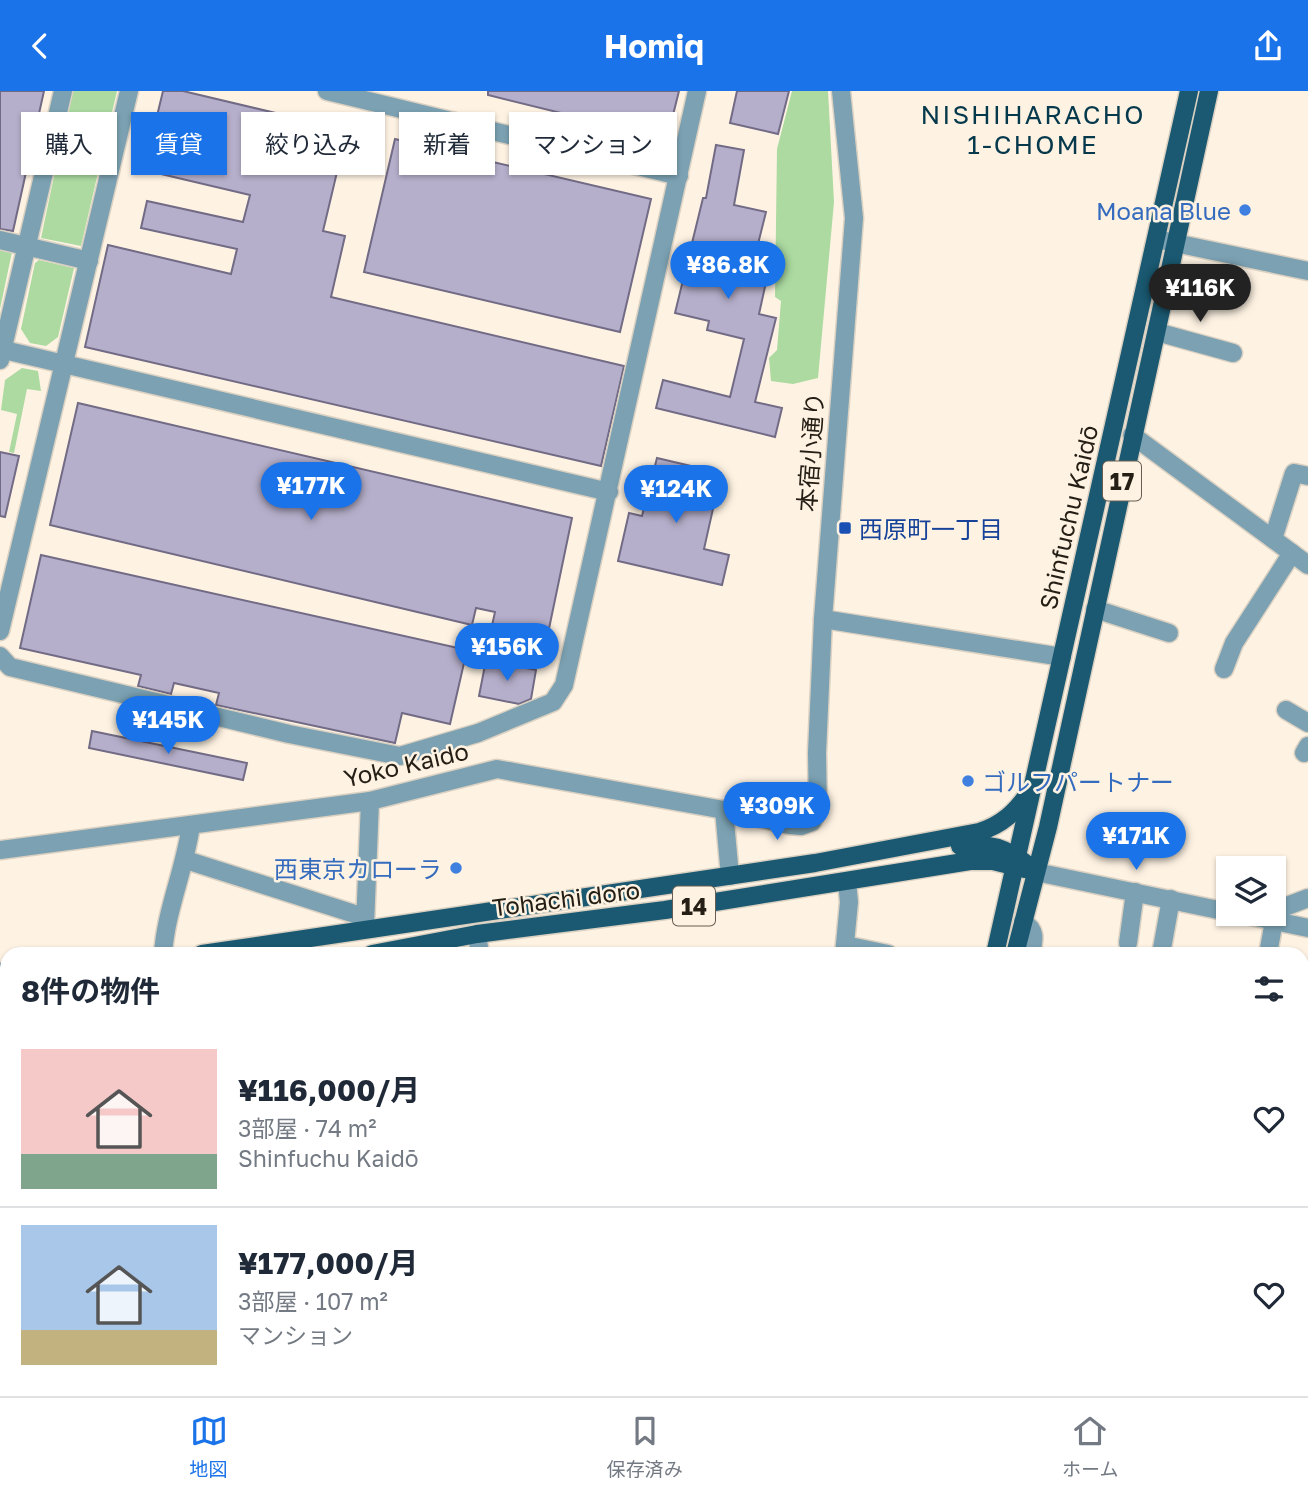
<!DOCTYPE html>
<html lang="ja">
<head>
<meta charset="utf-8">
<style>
	:root { --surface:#fff; --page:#f6f6f7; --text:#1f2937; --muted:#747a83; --line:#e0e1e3; --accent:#1a73e8 }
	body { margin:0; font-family:"Golos Text","Noto Sans JP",sans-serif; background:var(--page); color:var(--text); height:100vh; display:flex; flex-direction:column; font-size:26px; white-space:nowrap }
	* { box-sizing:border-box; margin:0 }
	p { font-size:23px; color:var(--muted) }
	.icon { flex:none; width:38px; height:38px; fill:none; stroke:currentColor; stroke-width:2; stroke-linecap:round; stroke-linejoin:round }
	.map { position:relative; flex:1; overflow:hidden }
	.side { position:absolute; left:0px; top:856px; width:1309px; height:450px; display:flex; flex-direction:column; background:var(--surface); border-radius:21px 21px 0 0; box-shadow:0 2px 5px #0004 }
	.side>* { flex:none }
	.hud { position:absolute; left:21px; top:21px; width:700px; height:63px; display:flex; gap:14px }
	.fabs { position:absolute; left:1216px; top:765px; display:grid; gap:14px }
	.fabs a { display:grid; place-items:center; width:70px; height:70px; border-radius:0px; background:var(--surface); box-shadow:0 2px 5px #0004; font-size:35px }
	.price { position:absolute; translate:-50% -60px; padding:0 16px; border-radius:24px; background:var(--accent); color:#fff; font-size:23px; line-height:46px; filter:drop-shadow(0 2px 4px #0008) }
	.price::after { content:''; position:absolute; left:50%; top:42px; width:21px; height:16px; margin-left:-10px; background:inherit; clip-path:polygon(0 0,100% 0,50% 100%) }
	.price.selected { background:#222; color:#fff }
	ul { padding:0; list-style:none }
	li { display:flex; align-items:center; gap:21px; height:175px; padding:0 21px }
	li+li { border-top:2px solid var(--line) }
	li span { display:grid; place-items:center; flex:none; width:196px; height:140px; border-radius:0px; color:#555 }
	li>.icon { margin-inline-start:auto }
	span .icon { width:84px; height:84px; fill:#fffc; stroke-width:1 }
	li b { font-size:30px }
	h2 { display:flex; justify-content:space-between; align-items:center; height:84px; padding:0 21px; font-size:30px }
	.pill { padding:0 24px; border-radius:0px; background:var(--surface); box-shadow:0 2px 5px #0004; font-size:24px; line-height:63px }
	.pill.selected { background:var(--accent); color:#fff }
	header { display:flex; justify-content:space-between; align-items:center; height:91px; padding:0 21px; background:var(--accent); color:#fff; font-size:32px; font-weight:700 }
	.tab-bar { display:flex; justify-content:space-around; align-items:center; height:98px; border-top:2px solid var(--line); background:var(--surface); font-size:19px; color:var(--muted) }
	.tab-bar a { display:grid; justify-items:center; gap:4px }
	.tab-bar .selected { color:var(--accent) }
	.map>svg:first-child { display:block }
	.green { fill:#acdaa1 }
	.building { fill:#b6afcb; stroke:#726b85; stroke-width:2 }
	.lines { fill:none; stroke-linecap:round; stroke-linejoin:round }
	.minor-casing { stroke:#dbd1c2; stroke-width:21 }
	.major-casing { stroke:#dbd1c2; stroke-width:21 }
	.minor { stroke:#7ba1b2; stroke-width:18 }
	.major { stroke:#1a5971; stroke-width:18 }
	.shop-dot { fill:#3f7fe0; stroke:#fef3e3; stroke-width:2.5 }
	.transit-dot { fill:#1a4fb4; stroke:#fef3e3; stroke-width:2.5 }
	.labels { text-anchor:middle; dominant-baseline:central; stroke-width:5; stroke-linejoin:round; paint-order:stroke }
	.shield { fill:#fef3e3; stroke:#665e53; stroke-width:2 }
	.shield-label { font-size:23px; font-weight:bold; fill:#251e15 }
	.shop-label { font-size:24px; fill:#366cbe; stroke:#fef3e3; text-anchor:end }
	.street-label { font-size:24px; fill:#251e15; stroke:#fef3e3 }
	.transit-label { font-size:24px; fill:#164399; stroke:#fef3e3; text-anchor:start }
	.neighbourhood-label { font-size:26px; letter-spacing:2px; fill:#06394c; stroke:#fef3e3 }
</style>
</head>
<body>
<header><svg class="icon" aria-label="back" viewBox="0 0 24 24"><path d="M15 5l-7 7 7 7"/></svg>Homiq<svg class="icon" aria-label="share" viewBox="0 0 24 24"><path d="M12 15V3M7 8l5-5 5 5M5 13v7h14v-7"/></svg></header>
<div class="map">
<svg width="1308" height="1305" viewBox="0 0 1308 1305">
	<rect width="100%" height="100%" fill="#fef3e3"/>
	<g class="green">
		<polygon points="72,0 117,0 81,155 41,147"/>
		<polygon points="792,0 828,0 834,111 818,287 793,293 771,290 769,267 777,259 781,210 775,206 777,58"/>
		<polygon points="0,158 12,161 0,218"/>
		<polygon points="39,169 74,177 58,246 46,255 30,252 21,238 35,172"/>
		<polygon points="22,277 38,280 41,300 27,298 14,362 9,361 17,323 1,319 5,289"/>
		<polygon points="71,1298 231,1298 231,1299 230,1305 70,1305"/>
		<polygon points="296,1298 473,1298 473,1299 471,1305 295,1305"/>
		<polygon points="497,1298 858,1299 856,1305 495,1305"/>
	</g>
	<g class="building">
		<polygon points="0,0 44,0 13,140 0,138"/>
		<polygon points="163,0 183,0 347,39 323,140 345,145 331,206 624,275 601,375 85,256 108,154 231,183 237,158 141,137 147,110 243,131 250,104 144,79"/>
		<polygon points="488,0 679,0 667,48 488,4"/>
		<polygon points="737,0 789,0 778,43 730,32"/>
		<polygon points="395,48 651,108 620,241 364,181"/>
		<polygon points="716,54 744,59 734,114 766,121 756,161 772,164 759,223 776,227 755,311 782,317 775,346 656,317 663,289 730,306 744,248 707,239 709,230 675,222 703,107 706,107"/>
		<polygon points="78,312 572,427 546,552 491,539 495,521 476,517 472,534 50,434"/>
		<polygon points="0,361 19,365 5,426 0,425"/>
		<polygon points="657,367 721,382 704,458 729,464 722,494 618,470 629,422 642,425"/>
		<polygon points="41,464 467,559 450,633 402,622 395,652 216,614 219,602 174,592 171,603 138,595 141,584 20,557"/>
		<polygon points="486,569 536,579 531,608 519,613 479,605"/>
		<polygon points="92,640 247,672 243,689 89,657"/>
	</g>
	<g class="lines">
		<g class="minor-casing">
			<g id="minor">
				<polyline points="327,0 679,85"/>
				<polyline points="0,149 89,170"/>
				<polyline points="1161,149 1308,180"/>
				<polyline points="1157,241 1233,262"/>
				<polyline points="0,258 609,401"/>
				<polyline points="0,269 63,0"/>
				<polyline points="1132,344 1308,474"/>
				<polyline points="1273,448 1294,382 1308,385"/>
				<polyline points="1095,518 1169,542"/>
				<polyline points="823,528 1062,566"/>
				<polyline points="0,540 129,0"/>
				<polyline points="0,565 10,576 289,643 400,665 478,642 553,611 564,594 697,0"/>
				<polyline points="1224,578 1234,552 1292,462"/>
				<polyline points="1286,619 1308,632"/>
				<polyline points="1304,662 1308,655"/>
				<polyline points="724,719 730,785"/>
				<polyline points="0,759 370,710 497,678 724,719 789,734 801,735 812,731 818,719 817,662 823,528 854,127 841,0"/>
				<polyline points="186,769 364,826"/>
				<polyline points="1036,781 1228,821"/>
				<polyline points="1274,820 1308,807"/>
				<polyline points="1237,822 1308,837"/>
				<path d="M1023 831C1037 839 1034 849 1031 863"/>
				<polyline points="365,835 370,710"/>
				<polyline points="477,843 480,863"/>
				<polyline points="1128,852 1135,801"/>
				<polyline points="845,854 888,863"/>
				<path d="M163 863C166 819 185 778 191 734"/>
				<polyline points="844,863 849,811 847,791"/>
				<polyline points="1161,863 1171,808"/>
				<polyline points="1268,863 1274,830"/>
				<polyline points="1302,996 1308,997"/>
				<polyline points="0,1077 7,1079"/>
				<polyline points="0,1193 7,1193"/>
				<polyline points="1302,1240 1308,1243"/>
				<polyline points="1098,1298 1134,1305"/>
				<polyline points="54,1305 55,1298"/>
				<polyline points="488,1305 489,1298"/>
			</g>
		</g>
		<g class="major-casing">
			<g id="major">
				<path d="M960 755C984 751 1006 756 1025 772"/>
				<path d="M202 863 815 772 979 741C1002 734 1017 720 1030 700"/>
				<polyline points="372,863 477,843 665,819 970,770 993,770 1025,778"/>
				<polyline points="995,863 1189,0"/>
				<polyline points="1015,863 1048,736 1209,0"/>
				<polyline points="0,881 7,880"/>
				<polyline points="0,907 7,907"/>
				<polyline points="889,1305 890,1298"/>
				<polyline points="908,1305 910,1298"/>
			</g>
		</g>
		<use href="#minor" class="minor"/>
		<use href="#major" class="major"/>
	</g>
	<g class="shop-dot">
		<circle cx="1245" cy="119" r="7"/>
		<circle cx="968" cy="690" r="7"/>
		<circle cx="456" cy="777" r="7"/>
	</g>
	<rect class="transit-dot" x="838" y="430" width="14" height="14" rx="3.5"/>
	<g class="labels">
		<g class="shield">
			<rect x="1103" y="370.5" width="38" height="39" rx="5"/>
			<rect x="673" y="795.5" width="42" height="39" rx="5"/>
		</g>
		<g class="shield-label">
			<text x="1122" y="390">17</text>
			<text x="694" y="815">14</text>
		</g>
		<g class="shop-label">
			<text x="1231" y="119">Moana Blue</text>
			<text x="982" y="690" text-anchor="start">ゴルフパートナー</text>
			<text x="442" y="777">西東京カローラ</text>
		</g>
		<g class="street-label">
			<text transform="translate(810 361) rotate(-86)">本宿小通り</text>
			<text transform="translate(1068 426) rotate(-77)">Shinfuchu Kaidō</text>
			<text transform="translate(406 673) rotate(-13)">Yoko Kaido</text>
			<text transform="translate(566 807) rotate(-7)">Tohachi doro</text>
		</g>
		<g class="transit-label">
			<text x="859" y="437">西原町一丁目</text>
		</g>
		<g class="neighbourhood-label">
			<text x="1033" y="23">NISHIHARACHO<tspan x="1033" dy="30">1-CHOME</tspan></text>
		</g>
	</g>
</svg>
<div class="fabs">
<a><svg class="icon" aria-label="layers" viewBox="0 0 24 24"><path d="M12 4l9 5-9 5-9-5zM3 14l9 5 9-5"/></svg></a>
</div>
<b class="price" style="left:728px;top:210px">¥86.8K</b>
<b class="price selected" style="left:1200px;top:233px">¥116K</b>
<b class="price" style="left:311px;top:431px">¥177K</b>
<b class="price" style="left:676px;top:434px">¥124K</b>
<b class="price" style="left:507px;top:592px">¥156K</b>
<b class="price" style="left:168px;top:665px">¥145K</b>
<b class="price" style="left:777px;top:751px">¥309K</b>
<b class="price" style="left:1136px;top:781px">¥171K</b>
<div class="hud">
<a class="pill">購入</a>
<a class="pill selected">賃貸</a>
<a class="pill">絞り込み</a>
<a class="pill">新着</a>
<a class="pill">マンション</a>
</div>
<section class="side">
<h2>8件の物件<svg class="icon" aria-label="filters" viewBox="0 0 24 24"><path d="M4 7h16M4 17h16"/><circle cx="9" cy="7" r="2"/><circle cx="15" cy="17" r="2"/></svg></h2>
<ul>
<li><span style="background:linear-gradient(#f6c9c9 75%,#7fa58c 0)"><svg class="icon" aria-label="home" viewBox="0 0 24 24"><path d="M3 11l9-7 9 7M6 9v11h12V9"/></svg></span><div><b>¥116,000/月</b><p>3部屋 · 74 m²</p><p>Shinfuchu Kaidō</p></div><svg class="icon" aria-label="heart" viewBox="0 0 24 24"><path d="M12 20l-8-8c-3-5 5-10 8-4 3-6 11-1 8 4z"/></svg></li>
<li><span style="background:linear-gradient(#a9c7e8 75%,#c2b280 0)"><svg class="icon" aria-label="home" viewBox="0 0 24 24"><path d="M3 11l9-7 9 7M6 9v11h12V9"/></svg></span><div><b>¥177,000/月</b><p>3部屋 · 107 m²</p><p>マンション</p></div><svg class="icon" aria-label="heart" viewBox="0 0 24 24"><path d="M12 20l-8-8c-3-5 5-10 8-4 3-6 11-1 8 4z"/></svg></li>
</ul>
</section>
</div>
<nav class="tab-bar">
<a class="selected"><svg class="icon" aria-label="map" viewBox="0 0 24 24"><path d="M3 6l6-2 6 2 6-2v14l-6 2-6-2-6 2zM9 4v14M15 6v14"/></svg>地図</a>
<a><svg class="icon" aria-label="saved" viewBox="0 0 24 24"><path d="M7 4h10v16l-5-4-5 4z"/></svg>保存済み</a>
<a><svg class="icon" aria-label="home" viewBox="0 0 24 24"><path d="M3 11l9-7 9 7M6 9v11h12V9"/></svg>ホーム</a>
</nav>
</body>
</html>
